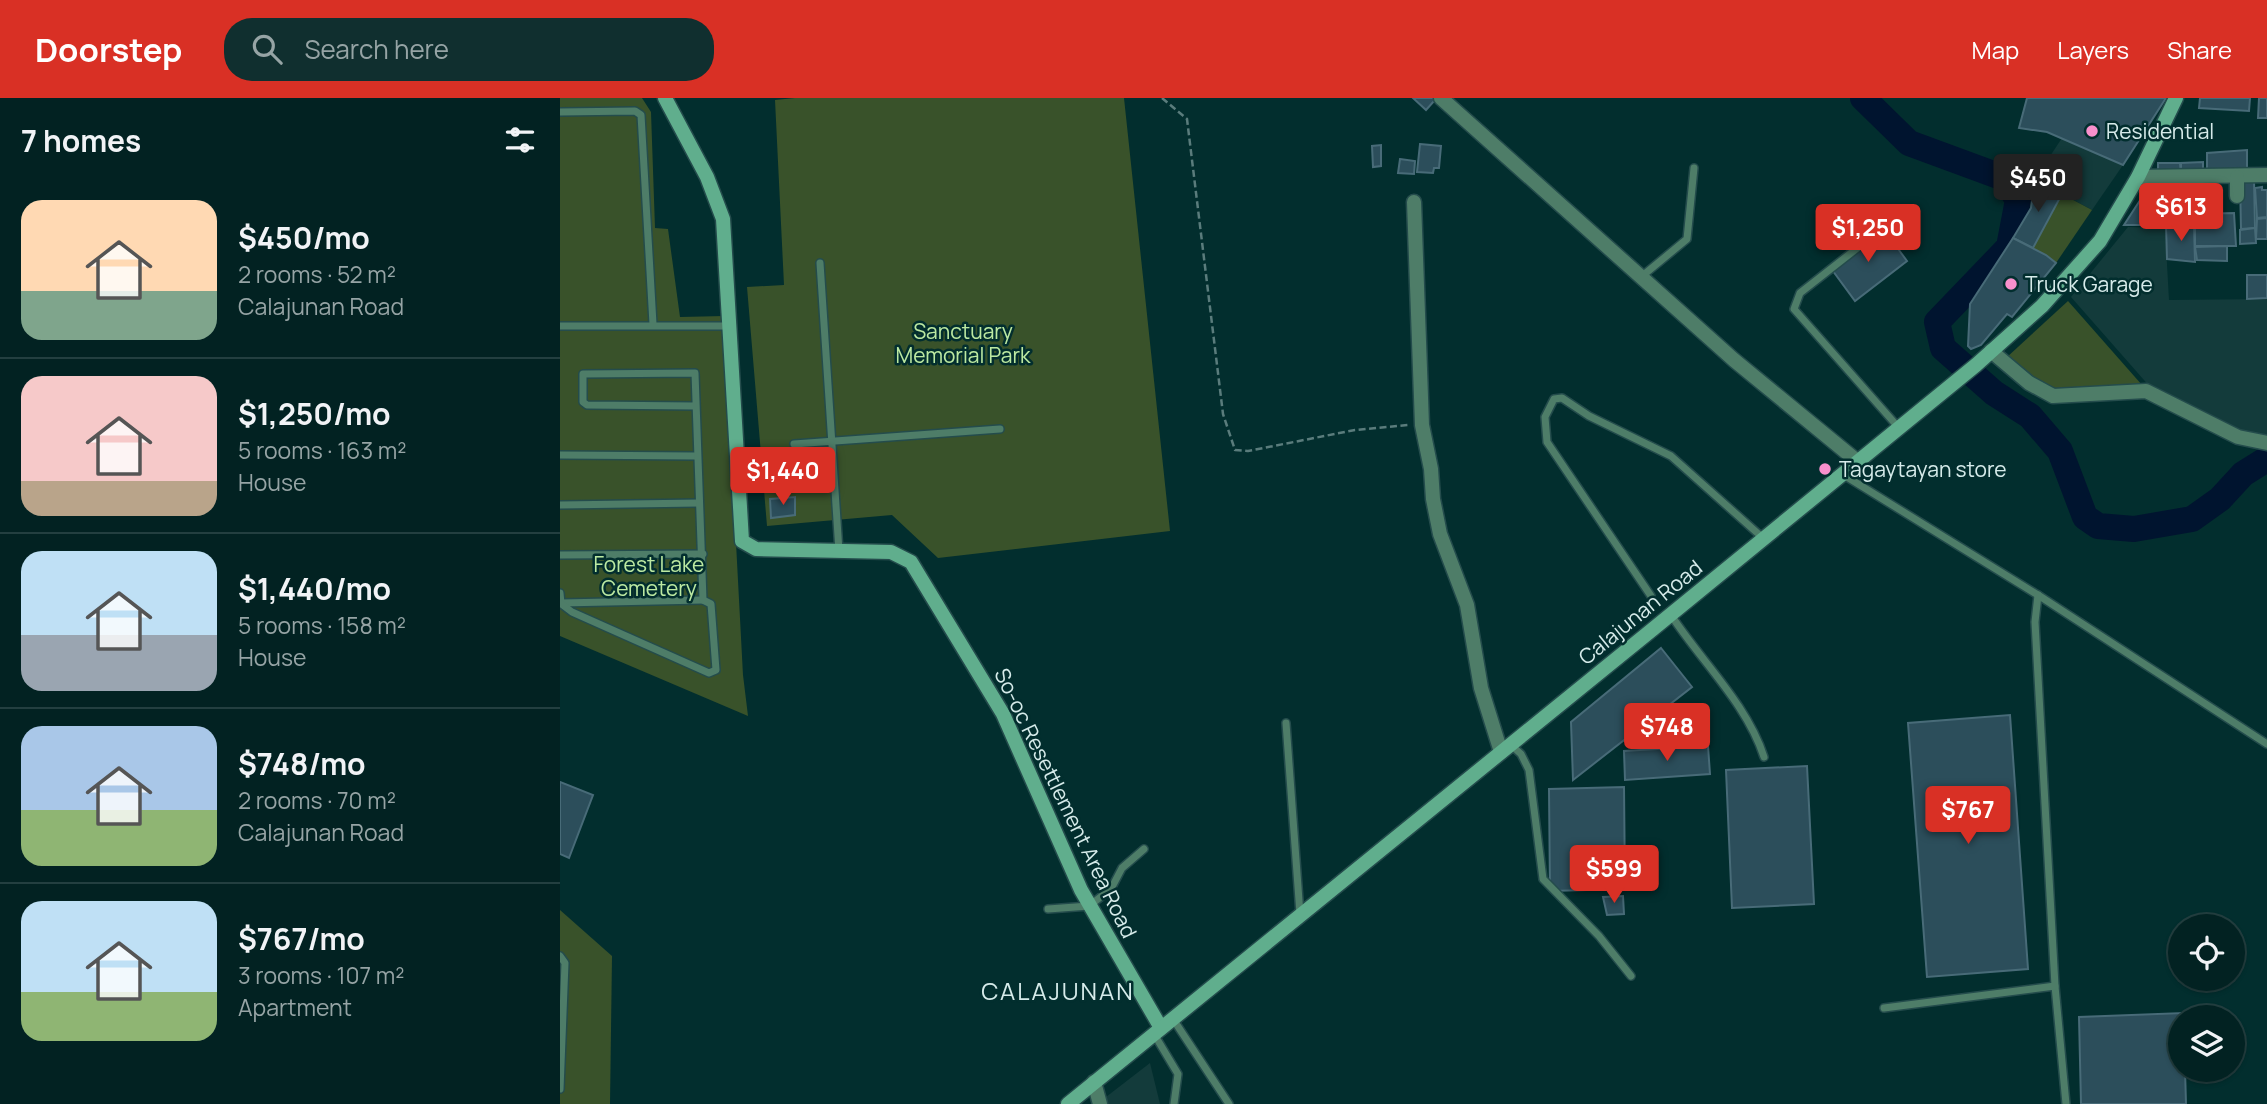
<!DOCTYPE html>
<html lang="en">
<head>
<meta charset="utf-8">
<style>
	:root { --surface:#022222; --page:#102f2f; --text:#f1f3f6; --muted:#96a4a5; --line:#233f40; --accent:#d93025 }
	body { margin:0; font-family:Manrope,sans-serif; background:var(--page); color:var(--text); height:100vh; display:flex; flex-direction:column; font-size:26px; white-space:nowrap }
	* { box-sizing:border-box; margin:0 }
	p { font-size:23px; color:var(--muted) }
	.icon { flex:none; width:38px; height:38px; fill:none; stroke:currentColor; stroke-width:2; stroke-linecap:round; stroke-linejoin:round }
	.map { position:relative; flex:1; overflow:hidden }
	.side { display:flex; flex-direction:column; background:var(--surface); width:560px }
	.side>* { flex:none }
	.fabs { position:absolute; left:1608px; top:816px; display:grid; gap:14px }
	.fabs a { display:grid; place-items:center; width:77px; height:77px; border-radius:50%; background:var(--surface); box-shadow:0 2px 5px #0004,0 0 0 2px var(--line); font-size:35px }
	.price { position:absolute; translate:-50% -60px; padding:0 16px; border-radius:7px; background:var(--accent); color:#fff; font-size:23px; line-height:46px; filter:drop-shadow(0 2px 4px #0008) }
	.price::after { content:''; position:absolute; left:50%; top:42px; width:21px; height:16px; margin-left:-10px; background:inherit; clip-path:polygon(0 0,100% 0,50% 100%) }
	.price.current { background:#222; color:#fff }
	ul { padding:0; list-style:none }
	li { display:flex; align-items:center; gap:21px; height:175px; padding:0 21px }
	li+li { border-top:2px solid var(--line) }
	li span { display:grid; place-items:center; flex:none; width:196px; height:140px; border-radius:21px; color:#555 }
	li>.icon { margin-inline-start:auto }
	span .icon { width:84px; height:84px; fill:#fffc; stroke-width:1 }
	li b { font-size:30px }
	h2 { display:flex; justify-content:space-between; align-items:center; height:84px; padding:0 21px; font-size:30px }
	header { display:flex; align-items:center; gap:42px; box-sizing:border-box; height:98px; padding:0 35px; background:var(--accent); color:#fff }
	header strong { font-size:33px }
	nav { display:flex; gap:38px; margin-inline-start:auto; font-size:24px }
	.search { width:490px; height:63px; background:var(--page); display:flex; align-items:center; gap:18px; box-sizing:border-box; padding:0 24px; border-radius:28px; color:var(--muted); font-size:26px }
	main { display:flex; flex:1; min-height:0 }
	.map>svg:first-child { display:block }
	.built { fill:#133b3b }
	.green { fill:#39522a }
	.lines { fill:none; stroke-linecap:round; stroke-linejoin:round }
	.river { stroke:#00142f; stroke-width:26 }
	.building { fill:#2c4e5b; stroke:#486b78; stroke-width:2 }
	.lane-casing { stroke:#244c4c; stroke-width:10 }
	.street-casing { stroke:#244c4c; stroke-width:17 }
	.secondary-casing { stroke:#244c4c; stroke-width:17 }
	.path { stroke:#5a7c7c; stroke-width:2.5; stroke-dasharray:7 3.5; stroke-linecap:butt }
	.lane { stroke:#4e7d68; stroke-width:7 }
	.street { stroke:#4e7d68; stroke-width:14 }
	.secondary { stroke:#60ae8d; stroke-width:14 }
	.poi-dot { fill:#f890cc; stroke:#022e2e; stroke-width:2.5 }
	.labels { text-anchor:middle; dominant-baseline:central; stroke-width:5; stroke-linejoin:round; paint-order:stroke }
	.poi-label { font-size:21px; fill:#d6ebea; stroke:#022e2e; text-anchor:start }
	.park-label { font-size:21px; fill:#bce9a1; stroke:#022e2e }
	.street-label { font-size:21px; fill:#d6ebea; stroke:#022e2e }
	.quarter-label { font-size:24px; letter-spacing:2px; fill:#d6ebea; stroke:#022e2e }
</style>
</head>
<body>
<header>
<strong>Doorstep</strong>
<div class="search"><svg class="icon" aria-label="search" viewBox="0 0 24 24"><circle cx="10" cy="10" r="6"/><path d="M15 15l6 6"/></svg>Search here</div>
<nav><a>Map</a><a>Layers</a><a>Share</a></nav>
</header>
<main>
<section class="side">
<h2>7 homes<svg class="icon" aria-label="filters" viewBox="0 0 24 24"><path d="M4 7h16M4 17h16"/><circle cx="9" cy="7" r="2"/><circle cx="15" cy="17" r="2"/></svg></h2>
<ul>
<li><span style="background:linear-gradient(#ffd9b3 65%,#7fa58c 0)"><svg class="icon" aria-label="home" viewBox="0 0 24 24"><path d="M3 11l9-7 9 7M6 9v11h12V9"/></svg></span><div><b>$450/mo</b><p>2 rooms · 52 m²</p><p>Calajunan Road</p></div></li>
<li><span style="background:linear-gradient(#f6c9c9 75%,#b9a48a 0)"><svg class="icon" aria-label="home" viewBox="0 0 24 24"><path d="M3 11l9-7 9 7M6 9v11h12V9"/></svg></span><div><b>$1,250/mo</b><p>5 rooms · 163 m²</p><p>House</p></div></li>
<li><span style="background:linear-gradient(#bfe0f5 60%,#9aa5b1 0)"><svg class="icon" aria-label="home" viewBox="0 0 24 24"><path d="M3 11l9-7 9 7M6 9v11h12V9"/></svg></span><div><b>$1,440/mo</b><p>5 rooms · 158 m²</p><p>House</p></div></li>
<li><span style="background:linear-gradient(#a9c7e8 60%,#8fb573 0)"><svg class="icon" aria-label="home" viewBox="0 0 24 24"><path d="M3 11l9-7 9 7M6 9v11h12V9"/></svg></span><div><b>$748/mo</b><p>2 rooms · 70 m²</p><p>Calajunan Road</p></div></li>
<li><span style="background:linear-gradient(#bfe0f5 65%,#8fb573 0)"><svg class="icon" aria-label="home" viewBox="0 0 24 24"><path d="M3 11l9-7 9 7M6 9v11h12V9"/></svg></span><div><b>$767/mo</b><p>3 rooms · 107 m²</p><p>Apartment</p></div></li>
</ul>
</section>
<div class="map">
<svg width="1707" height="1006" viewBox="0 0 1707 1006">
	<rect width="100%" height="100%" fill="#022e2e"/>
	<g class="built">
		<polygon points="1502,40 1563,67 1532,112 1475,81"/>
		<polygon points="1568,129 1605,130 1609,202 1707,201 1707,340 1676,335 1591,290 1511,199"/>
		<polygon points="590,965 600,1006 547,1006 546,999"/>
	</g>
	<g class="green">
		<polygon points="0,0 82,0 91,14 95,130 108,131 120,219 164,218 183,577 188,618 0,538"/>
		<polygon points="235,0 564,0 610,433 378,460 332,417 207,428 187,189 224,187 215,2"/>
		<polygon points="1502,96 1532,112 1496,165 1473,150"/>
		<polygon points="1508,203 1582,287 1493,294 1446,260"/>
		<polygon points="0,812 52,858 50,1006 0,1006"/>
	</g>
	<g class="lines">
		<polyline class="river" points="1303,0 1349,45 1444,80 1458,102 1449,149 1377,224 1383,250 1434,295 1470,318 1500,353 1525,419 1538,428 1574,431 1632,421 1660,401 1683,376 1707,361"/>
	</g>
	<g class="building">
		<polygon points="853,0 873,0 875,2 866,12"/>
		<polygon points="1467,0 1606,0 1563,67 1487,34 1459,30"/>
		<polygon points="1640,0 1690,0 1689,13 1639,10"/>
		<polygon points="1699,0 1707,0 1707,20 1698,20"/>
		<polygon points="860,46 881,48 879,70 874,70 873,75 857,74"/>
		<polygon points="821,47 821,68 813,69 812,48"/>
		<polygon points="1687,52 1687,74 1647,77 1647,55"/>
		<polygon points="840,61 855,63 854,76 838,75"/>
		<polygon points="1643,64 1643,77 1621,77 1621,65"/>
		<polygon points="1598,65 1620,65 1621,77 1598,77"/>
		<polygon points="1475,81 1502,96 1473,150 1453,140 1471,110"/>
		<polygon points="1694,81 1695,130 1681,131 1680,83"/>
		<polygon points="1638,84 1634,127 1564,127 1590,87"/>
		<polygon points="1702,89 1702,92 1707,92 1707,119 1697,120 1695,90"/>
		<polygon points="1674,115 1676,148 1635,148 1635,116"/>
		<polygon points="1707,120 1707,141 1696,141 1697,121"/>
		<polygon points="1634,127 1635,164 1607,161 1606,128"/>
		<polygon points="1322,129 1347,163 1295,203 1270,169"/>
		<polygon points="1695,130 1696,145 1680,146 1680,132"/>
		<polygon points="1453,140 1486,157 1496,165 1452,219 1447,216 1421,247 1411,251 1408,248 1410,206"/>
		<polygon points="1667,148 1667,163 1637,162 1635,149"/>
		<polygon points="1687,177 1707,177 1707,200 1687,201"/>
		<polygon points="235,399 235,417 211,420 210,401"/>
		<polygon points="1101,550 1132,589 1013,682 1011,624"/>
		<polygon points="1450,617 1468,871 1367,879 1348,625"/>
		<polygon points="1148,648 1150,676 1065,682 1064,653"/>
		<polygon points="1247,668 1254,806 1172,810 1166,672"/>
		<polygon points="0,684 33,697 9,760 0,756"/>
		<polygon points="1064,689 1065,791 990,793 989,691"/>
		<polygon points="1063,798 1064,816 1047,817 1043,799"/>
		<polygon points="1623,915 1620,919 1620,971 1625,971 1626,1006 1521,1006 1519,919"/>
	</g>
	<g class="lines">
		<g class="lane-casing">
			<g id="lane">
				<polyline points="0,14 75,13 81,17 93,226"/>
				<polyline points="1314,137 1240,195 1234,211 1339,330"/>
				<polyline points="260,165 279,453"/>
				<polyline points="1081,179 1127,141 1134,70"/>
				<polyline points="0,228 170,228"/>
				<polyline points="234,346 440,331"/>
				<polyline points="0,357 136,358"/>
				<polyline points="1282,376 1478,497 1707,646"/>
				<polyline points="0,407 139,405"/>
				<polyline points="0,457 143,456"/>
				<polyline points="0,495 1,505 143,502"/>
				<polyline points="1091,498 987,344 985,319 994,301 1002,300 1029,318 1111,358 1203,440"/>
				<polyline points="0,505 12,514 149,575 156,572 151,506 143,502 135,275 23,276 23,304 27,307 136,308"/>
				<path d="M1111 517C1141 563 1187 606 1204 659"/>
				<polyline points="726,625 740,816"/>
				<polyline points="951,647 961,656 969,672 983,781 1039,838 1071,878"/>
				<polyline points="488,811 529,808 551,791 562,770 584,751"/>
				<polyline points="0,858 5,865 0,991"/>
				<polyline points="1495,888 1506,1006"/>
				<polyline points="1324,910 1495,888 1475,524 1478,497"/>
				<polyline points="613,921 669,1006"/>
				<polyline points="594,936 618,976 614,1006"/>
			</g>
		</g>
		<g class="street-casing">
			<g id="street">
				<polyline points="881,0 1174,262 1297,363"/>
				<polyline points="1578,79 1707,77"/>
				<polyline points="1677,98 1677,79"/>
				<polyline points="854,104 862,327 871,371 873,401 880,436 907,507 921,590 941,654"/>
				<polyline points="1431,253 1469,285 1493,298 1586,293 1678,339 1707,345"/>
				<polyline points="534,984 540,1006"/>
			</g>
		</g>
		<g class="secondary-casing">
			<g id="secondary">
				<polyline points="105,0 147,79 163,121 182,443 196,451 331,454 351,464 443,616 521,792 601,930"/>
				<polyline points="508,1006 1093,531 1416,267 1482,208 1540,143 1578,79 1616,0"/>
			</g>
		</g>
		<polyline class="path" points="602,0 627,21 663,316 675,352 688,353 795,332 848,327"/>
		<use href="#lane" class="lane"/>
		<use href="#street" class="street"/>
		<use href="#secondary" class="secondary"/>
	</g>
	<g class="poi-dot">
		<circle cx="1532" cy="33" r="7"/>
		<circle cx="1451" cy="186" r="7"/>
		<circle cx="1265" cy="371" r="7"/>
	</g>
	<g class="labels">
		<g class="poi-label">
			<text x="1546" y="33">Residential</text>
			<text x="1465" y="186">Truck Garage</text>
			<text x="1279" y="371">Tagaytayan store</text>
		</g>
		<g class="park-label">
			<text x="403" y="233">Sanctuary<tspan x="403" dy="24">Memorial Park</tspan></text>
			<text x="89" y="466">Forest Lake<tspan x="89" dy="24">Cemetery</tspan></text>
		</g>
		<g class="street-label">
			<text transform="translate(1080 514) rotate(-39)">Calajunan Road</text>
			<text transform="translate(506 705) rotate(64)">So-oc Resettlement Area Road</text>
		</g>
		<g class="quarter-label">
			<text x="498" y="892">CALAJUNAN</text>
		</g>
	</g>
</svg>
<div class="fabs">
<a><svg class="icon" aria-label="locate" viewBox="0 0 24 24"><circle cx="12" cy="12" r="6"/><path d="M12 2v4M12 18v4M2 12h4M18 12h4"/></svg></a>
<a><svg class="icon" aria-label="layers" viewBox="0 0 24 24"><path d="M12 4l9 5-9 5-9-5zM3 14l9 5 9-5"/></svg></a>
</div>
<b class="price current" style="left:1478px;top:116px">$450</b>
<b class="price" style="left:1621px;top:145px">$613</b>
<b class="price" style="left:1308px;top:166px">$1,250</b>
<b class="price" style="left:223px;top:409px">$1,440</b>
<b class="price" style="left:1107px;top:665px">$748</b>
<b class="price" style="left:1408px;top:748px">$767</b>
<b class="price" style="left:1054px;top:807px">$599</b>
</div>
</main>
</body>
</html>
